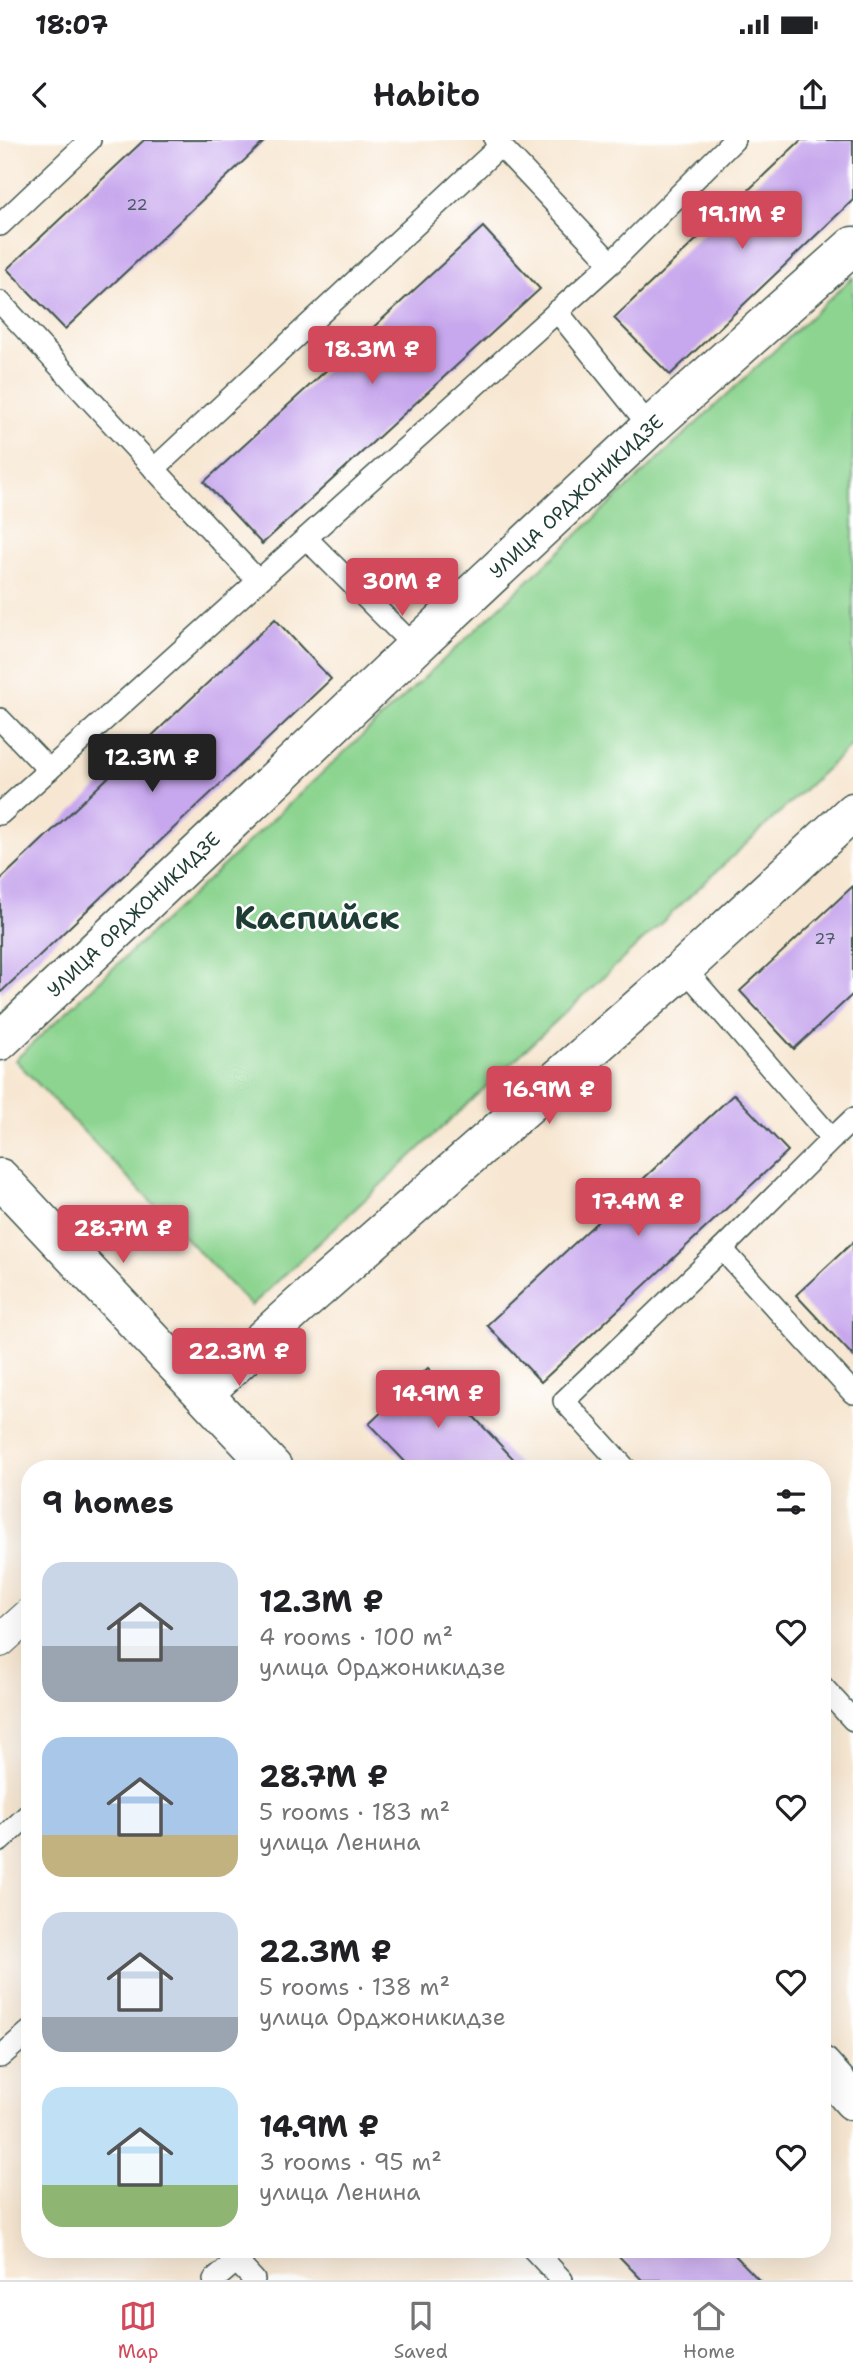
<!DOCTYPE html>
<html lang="en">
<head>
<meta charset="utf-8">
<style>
	:root { --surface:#fff; --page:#f2f2f2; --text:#202124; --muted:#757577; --line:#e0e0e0; --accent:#d1495b }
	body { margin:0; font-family:"Shantell Sans",sans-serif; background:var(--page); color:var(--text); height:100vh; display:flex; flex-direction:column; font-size:26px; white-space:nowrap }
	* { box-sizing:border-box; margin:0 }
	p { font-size:23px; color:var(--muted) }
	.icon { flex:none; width:38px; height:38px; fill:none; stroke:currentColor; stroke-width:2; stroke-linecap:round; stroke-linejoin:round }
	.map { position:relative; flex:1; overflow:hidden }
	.panel { position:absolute; left:21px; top:1320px; width:810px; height:798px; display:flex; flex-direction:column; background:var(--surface); border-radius:28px; box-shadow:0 7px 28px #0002 }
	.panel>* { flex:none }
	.price { position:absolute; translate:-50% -60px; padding:0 16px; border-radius:7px; background:var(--accent); color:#fff; font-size:23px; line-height:46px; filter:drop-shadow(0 2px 4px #0008) }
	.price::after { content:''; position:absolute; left:50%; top:42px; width:21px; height:16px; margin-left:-10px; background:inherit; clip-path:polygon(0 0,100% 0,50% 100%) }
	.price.current { background:#222; color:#fff }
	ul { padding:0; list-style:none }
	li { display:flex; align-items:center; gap:21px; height:175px; padding:0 21px }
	li span { display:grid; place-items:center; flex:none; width:196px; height:140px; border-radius:21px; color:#555 }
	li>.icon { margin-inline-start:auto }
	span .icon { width:84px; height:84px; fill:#fffc; stroke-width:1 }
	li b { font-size:30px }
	h2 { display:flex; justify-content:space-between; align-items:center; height:84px; padding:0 21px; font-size:30px }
	.status { display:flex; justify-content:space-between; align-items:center; height:49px; padding:0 35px; background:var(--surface); direction:ltr }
	.status svg { height:19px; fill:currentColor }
	header { display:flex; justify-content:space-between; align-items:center; height:91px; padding:0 21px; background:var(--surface); font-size:32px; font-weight:600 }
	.menu { display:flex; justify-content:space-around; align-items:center; height:98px; border-top:2px solid var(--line); background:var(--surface); font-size:19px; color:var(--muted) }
	.menu a { display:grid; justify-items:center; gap:4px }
	.menu .current { color:var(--accent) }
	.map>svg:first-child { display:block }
	.green { fill:#8cd490; stroke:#568862; stroke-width:2 }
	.building { fill:#c7a7ed }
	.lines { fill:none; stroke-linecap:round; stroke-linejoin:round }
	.service-casing { stroke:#3f564c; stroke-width:24 }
	.pedestrian-casing { stroke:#3f564c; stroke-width:34 }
	.minor-casing { stroke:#3f564c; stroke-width:41 }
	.tertiary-casing { stroke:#3f564c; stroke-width:41 }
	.service { stroke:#fff; stroke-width:21 }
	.pedestrian { stroke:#fff; stroke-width:32 }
	.minor { stroke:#fff; stroke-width:38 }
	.tertiary { stroke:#fff; stroke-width:38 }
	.labels { text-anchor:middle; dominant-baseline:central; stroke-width:5; stroke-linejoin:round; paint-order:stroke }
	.number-label { font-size:16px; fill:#495862 }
	.street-label { font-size:19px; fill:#1f3d34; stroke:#fff }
	.town-label { font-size:33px; font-weight:bold; fill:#1f3d34; stroke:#fff }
</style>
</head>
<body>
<div class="status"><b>18:07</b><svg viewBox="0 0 49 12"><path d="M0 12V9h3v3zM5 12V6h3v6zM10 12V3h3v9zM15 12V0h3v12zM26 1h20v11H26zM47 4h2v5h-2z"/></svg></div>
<header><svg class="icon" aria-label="back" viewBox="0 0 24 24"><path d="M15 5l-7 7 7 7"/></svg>Habito<svg class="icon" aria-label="share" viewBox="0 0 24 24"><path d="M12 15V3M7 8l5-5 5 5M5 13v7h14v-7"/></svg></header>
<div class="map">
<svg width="853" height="2140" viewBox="0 0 853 2140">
	<rect width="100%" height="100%" fill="#fff"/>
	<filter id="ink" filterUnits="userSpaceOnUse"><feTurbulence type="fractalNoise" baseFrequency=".0143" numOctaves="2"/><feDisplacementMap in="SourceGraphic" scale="14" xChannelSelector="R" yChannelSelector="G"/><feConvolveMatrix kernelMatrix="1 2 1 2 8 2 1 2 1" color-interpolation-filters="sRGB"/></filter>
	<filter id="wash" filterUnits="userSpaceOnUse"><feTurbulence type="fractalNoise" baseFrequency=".00686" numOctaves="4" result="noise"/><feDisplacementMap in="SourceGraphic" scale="28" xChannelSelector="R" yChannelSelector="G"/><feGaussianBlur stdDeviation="1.57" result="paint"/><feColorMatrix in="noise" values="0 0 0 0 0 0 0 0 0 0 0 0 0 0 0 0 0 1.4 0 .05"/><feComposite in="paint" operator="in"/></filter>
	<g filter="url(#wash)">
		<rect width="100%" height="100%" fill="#f7e7d2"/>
		<polygon class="green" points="853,137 853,604 251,1166 15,920"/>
		<g id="blocks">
			<g class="building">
				<polygon points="144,0 266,0 65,189 7,129"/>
				<polygon points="801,0 853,0 853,60 670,235 614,178"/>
				<polygon points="483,87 540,149 262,404 204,342"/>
				<polygon points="275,479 331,539 0,853 0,740"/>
				<polygon points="853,746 853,854 794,909 740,851"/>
				<polygon points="734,954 788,1011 541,1242 487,1185"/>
				<polygon points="853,1102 853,1216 796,1155"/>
				<polygon points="428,1228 522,1328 411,1328 369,1284"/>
				<polygon points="612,2109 729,2109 759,2140 642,2140"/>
			</g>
		</g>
	</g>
	<g filter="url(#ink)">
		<use href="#blocks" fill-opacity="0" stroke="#3f564c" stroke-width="2"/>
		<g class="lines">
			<g class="service-casing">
				<g id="service">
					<polyline points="495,0 611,123"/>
					<polyline points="0,85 90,0"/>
					<polyline points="0,162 258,441"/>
					<polyline points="557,171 650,287"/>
					<polyline points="154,329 500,6"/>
					<polyline points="306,398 415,507"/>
					<polyline points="0,579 49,630"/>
					<polyline points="0,674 611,123 734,0"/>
					<polyline points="684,828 832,999 853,979"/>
					<polyline points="722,1109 853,1253"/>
					<polyline points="625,1328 564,1261 722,1109 832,999"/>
					<polyline points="822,1546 853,1580"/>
					<polyline points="0,1701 30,1673"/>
					<polyline points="0,1917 30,1891"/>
					<polyline points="225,2109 254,2140"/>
					<polyline points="533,2109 562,2140"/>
					<polyline points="214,2140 251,2109"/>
				</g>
			</g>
			<g class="pedestrian-casing">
				<polyline id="pedestrian" points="0,1501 30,1474"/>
			</g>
			<g class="minor-casing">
				<g id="minor">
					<path id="s1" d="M0 901 415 507 650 287 853 106"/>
					<polyline points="204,1253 299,1166 684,828 853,672"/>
				</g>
			</g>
			<g class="tertiary-casing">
				<g id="tertiary">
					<polyline points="0,1038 273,1328"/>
					<polyline points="822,1926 853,1961"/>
				</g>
			</g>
			<use href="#service" class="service"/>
			<use href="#pedestrian" class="pedestrian"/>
			<use href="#minor" class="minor"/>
			<use href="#tertiary" class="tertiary"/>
		</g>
	</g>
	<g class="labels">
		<g class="number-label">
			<text x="137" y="64">22</text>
			<text x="825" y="798">27</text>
		</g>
		<g class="street-label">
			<text stroke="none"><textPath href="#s1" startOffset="793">УЛИЦА ОРДЖОНИКИДЗЕ</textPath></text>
			<text stroke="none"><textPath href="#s1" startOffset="184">УЛИЦА ОРДЖОНИКИДЗЕ</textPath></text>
		</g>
		<g class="town-label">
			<text x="317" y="777">Каспийск</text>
		</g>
	</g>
</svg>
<b class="price" style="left:742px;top:111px">19.1M ₽</b>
<b class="price" style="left:372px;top:246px">18.3M ₽</b>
<b class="price" style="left:402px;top:478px">30M ₽</b>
<b class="price current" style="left:152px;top:654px">12.3M ₽</b>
<b class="price" style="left:549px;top:986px">16.9M ₽</b>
<b class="price" style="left:638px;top:1098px">17.4M ₽</b>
<b class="price" style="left:123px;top:1125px">28.7M ₽</b>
<b class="price" style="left:239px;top:1248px">22.3M ₽</b>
<b class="price" style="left:438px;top:1290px">14.9M ₽</b>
<section class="panel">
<h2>9 homes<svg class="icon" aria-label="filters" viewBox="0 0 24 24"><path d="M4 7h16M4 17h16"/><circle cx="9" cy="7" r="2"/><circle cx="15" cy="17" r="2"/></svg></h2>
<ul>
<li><span style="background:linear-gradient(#c9d6e8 60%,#9aa5b1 0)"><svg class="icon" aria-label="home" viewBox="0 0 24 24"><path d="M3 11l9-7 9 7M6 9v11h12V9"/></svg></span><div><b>12.3M ₽</b><p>4 rooms · 100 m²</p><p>улица Орджоникидзе</p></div><svg class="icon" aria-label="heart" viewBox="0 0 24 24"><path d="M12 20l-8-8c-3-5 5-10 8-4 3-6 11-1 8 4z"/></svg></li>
<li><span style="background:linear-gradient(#a9c7e8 70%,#c2b280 0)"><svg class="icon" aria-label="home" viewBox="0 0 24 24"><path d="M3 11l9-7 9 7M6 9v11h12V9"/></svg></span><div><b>28.7M ₽</b><p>5 rooms · 183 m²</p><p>улица Ленина</p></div><svg class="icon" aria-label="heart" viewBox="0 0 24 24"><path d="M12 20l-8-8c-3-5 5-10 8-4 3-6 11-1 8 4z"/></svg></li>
<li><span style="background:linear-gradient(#c9d6e8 75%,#9aa5b1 0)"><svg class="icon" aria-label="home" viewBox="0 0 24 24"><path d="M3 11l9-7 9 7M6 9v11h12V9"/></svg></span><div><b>22.3M ₽</b><p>5 rooms · 138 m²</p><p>улица Орджоникидзе</p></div><svg class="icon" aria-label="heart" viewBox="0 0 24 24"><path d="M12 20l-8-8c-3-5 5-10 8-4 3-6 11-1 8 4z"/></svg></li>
<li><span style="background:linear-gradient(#bfe0f5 70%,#8fb573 0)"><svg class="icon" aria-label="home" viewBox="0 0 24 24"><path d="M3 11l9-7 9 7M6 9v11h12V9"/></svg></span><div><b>14.9M ₽</b><p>3 rooms · 95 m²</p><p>улица Ленина</p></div><svg class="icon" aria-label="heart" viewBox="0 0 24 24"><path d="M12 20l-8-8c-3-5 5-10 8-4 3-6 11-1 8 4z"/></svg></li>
</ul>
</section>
</div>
<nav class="menu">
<a class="current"><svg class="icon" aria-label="map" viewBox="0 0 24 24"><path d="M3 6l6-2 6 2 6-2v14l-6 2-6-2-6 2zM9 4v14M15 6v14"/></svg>Map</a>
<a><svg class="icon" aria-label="saved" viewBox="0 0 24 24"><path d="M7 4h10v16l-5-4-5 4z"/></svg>Saved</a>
<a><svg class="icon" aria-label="home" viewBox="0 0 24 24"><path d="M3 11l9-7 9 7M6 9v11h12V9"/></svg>Home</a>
</nav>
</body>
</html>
